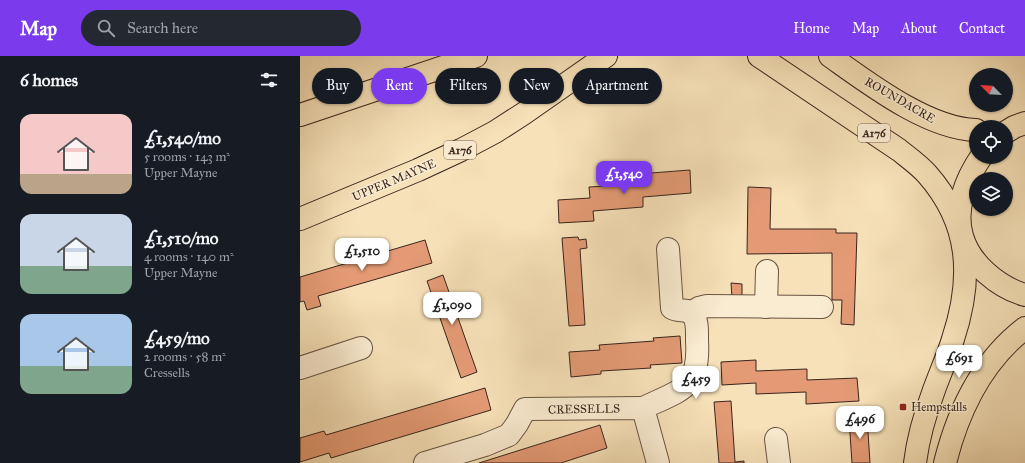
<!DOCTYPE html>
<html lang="en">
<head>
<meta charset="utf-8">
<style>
	:root { --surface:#171b24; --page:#242831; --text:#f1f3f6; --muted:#9ea1a6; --accent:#7c3aed }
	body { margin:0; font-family:"IM FELL Great Primer",serif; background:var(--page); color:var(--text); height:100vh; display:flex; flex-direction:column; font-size:15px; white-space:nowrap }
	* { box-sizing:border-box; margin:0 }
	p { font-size:13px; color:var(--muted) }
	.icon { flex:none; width:22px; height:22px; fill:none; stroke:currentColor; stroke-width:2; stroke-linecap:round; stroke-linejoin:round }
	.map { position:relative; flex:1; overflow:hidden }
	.sheet { display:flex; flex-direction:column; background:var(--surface); width:300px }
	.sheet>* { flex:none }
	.top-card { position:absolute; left:12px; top:12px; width:380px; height:36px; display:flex; gap:8px }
	.needle { width:26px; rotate:295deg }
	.buttons { position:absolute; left:669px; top:12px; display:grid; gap:8px }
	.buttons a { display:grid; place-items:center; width:44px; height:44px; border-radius:50%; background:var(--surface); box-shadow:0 1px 3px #0004; font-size:20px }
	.price { position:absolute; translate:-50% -34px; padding:0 9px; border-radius:8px; background:#fff; color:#222; font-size:13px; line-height:26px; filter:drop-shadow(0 1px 2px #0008) }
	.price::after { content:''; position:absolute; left:50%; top:24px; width:12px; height:9px; margin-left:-6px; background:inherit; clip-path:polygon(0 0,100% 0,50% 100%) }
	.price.selected { background:var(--accent); color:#fff }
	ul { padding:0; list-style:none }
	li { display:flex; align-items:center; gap:12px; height:100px; padding:0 20px }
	li span { display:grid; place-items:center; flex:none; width:112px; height:80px; border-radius:12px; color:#555 }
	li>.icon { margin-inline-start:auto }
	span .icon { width:48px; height:48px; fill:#fffc; stroke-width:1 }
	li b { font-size:17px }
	h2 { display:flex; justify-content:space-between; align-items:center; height:48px; padding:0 20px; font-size:17px }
	.pill { padding:0 14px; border-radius:18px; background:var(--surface); box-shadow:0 1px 3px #0004; font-size:14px; line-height:36px }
	.pill.selected { background:var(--accent); color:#fff }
	header { display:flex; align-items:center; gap:24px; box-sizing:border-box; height:56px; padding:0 20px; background:var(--accent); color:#fff }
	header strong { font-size:19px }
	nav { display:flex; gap:22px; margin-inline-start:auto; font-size:14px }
	.search { width:280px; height:36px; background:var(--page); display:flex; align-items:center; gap:10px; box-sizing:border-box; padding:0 14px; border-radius:22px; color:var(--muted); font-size:15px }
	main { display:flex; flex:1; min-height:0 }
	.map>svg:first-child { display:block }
	.building { fill:#e49b75; stroke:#39251d }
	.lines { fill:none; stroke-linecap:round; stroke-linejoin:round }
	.minor-casing { stroke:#685444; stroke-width:24 }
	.major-casing { stroke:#39251d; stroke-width:24 }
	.minor { stroke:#faecd1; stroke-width:22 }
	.major { stroke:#f7e1b8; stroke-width:22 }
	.poi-dot { fill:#8f2418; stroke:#faecd1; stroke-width:1.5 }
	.labels { text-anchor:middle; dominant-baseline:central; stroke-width:3; stroke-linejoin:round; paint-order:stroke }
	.shield { fill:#faecd1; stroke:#736153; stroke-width:1 }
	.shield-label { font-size:11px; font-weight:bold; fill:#39251d }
	.street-label { font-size:12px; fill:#39251d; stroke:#faecd1 }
	.poi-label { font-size:12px; fill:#39251d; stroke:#faecd1; text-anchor:start }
</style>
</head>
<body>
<header>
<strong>Map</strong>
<div class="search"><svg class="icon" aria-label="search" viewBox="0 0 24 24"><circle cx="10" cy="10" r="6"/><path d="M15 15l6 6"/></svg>Search here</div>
<nav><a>Home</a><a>Map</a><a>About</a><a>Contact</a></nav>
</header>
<main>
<section class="sheet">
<h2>6 homes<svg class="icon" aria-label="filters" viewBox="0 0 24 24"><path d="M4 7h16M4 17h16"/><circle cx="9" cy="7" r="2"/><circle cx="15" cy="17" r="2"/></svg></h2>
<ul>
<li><span style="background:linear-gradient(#f6c9c9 75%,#b9a48a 0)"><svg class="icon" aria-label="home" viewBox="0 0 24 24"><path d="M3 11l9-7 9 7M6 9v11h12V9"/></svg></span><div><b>£1,540/mo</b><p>5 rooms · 143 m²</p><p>Upper Mayne</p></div></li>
<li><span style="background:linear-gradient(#c9d6e8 65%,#7fa58c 0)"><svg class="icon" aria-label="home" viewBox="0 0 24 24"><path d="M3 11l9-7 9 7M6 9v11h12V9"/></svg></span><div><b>£1,510/mo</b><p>4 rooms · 140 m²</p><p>Upper Mayne</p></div></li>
<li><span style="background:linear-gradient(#a9c7e8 65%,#7fa58c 0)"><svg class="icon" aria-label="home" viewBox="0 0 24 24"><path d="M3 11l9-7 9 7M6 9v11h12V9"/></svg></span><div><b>£459/mo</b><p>2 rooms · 58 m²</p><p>Cressells</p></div></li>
</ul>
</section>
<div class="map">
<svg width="725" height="407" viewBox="0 0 725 407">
	<rect width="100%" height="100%" fill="#f7e1b8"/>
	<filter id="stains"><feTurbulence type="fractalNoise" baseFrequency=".005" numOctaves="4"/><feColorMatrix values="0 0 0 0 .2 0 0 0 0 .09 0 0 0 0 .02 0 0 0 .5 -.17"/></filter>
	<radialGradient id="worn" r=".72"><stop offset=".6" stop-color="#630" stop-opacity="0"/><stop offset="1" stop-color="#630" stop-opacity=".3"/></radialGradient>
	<g class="building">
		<polygon points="390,114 391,137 343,141 343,151 293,155 294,165 259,167 258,144 290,142 289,131 339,128 338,118"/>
		<polygon points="448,131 471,132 470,173 536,173 536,177 557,177 554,269 541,268 542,244 532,244 532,197 447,198"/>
		<polygon points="278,181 279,184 286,183 287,192 280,193 285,269 269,270 262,182"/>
		<polygon points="125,184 132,207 18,240 21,250 7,254 4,245 0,246 0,221"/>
		<polygon points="143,219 177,316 161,322 127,225"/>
		<polygon points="431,227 442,228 442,243 432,242"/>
		<polygon points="380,280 382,307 350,309 351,312 301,315 301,318 271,321 269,296 300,294 299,289 354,285 353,282"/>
		<polygon points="456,304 456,315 507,313 507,324 557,322 559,345 506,348 506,336 456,338 456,327 422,329 421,306"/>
		<polygon points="185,332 191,354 31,402 29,397 0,406 0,382 24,375 26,379"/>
		<polygon points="431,345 435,406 444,405 444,407 419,407 414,346"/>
		<polygon points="567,361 570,407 552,407 549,363"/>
		<polygon points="300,369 307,392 261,407 179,407"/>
	</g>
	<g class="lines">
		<g class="minor-casing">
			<g id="minor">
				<polyline points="466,251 467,215"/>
				<polyline points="391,257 399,252 407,250 522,251"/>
				<polyline points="0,312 61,292"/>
				<path d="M343 352C381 334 400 333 397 285 397 276 398 264 392 258 387 252 378 256 372 252L368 193"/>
				<polyline points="476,383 479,407"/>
				<polyline points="125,407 185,389 209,379 217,368 225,353 343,352 358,407"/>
			</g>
		</g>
		<g class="major-casing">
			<g id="major">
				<path d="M459 0 599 94C609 102 619 109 627 118 671 168 673 222 653 283 648 300 640 317 634 334 625 358 618 382 615 407"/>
				<path d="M530 0C568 27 628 73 676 74"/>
				<polyline points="0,59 176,0"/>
				<polyline points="706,76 714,71 725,67"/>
				<path d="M681 101C666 123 654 153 662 180 670 208 698 231 725 239"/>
				<polyline points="0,163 118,114 161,94 195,76 223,58 306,0"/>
				<path d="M645 407C658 355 682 305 725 272"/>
			</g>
		</g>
		<use href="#minor" class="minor"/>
		<use href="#major" class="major"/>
	</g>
	<rect class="poi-dot" x="599" y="347" width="8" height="8" rx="2"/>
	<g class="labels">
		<g class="shield">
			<rect x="558" y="68" width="32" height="18" rx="3"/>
			<rect x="144" y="85" width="32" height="18" rx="3"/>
		</g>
		<g class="shield-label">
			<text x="574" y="77">A176</text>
			<text x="160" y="94">A176</text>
		</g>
		<g class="street-label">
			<text transform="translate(600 44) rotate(30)">ROUNDACRE</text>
			<text transform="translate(94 124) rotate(-23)">UPPER MAYNE</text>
			<text transform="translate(284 353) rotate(-1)">CRESSELLS</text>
		</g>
		<g class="poi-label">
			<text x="611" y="351">Hempstalls</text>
		</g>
	</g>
	<rect width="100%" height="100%" filter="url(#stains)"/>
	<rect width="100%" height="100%" fill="url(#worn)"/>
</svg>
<div class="buttons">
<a><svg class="needle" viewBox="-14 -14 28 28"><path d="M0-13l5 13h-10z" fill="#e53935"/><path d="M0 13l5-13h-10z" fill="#9ea1a6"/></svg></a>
<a><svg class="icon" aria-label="locate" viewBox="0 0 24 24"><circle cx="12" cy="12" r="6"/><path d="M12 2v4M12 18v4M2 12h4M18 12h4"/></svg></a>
<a><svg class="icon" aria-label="layers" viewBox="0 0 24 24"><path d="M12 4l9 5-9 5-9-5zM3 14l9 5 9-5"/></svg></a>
</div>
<b class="price selected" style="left:324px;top:139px">£1,540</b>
<b class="price" style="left:62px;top:216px">£1,510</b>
<b class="price" style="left:152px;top:270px">£1,090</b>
<b class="price" style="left:659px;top:323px">£691</b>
<b class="price" style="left:396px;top:344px">£459</b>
<b class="price" style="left:560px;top:384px">£496</b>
<div class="top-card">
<a class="pill">Buy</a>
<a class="pill selected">Rent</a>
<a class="pill">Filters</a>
<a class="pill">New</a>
<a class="pill">Apartment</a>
</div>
</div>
</main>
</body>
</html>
